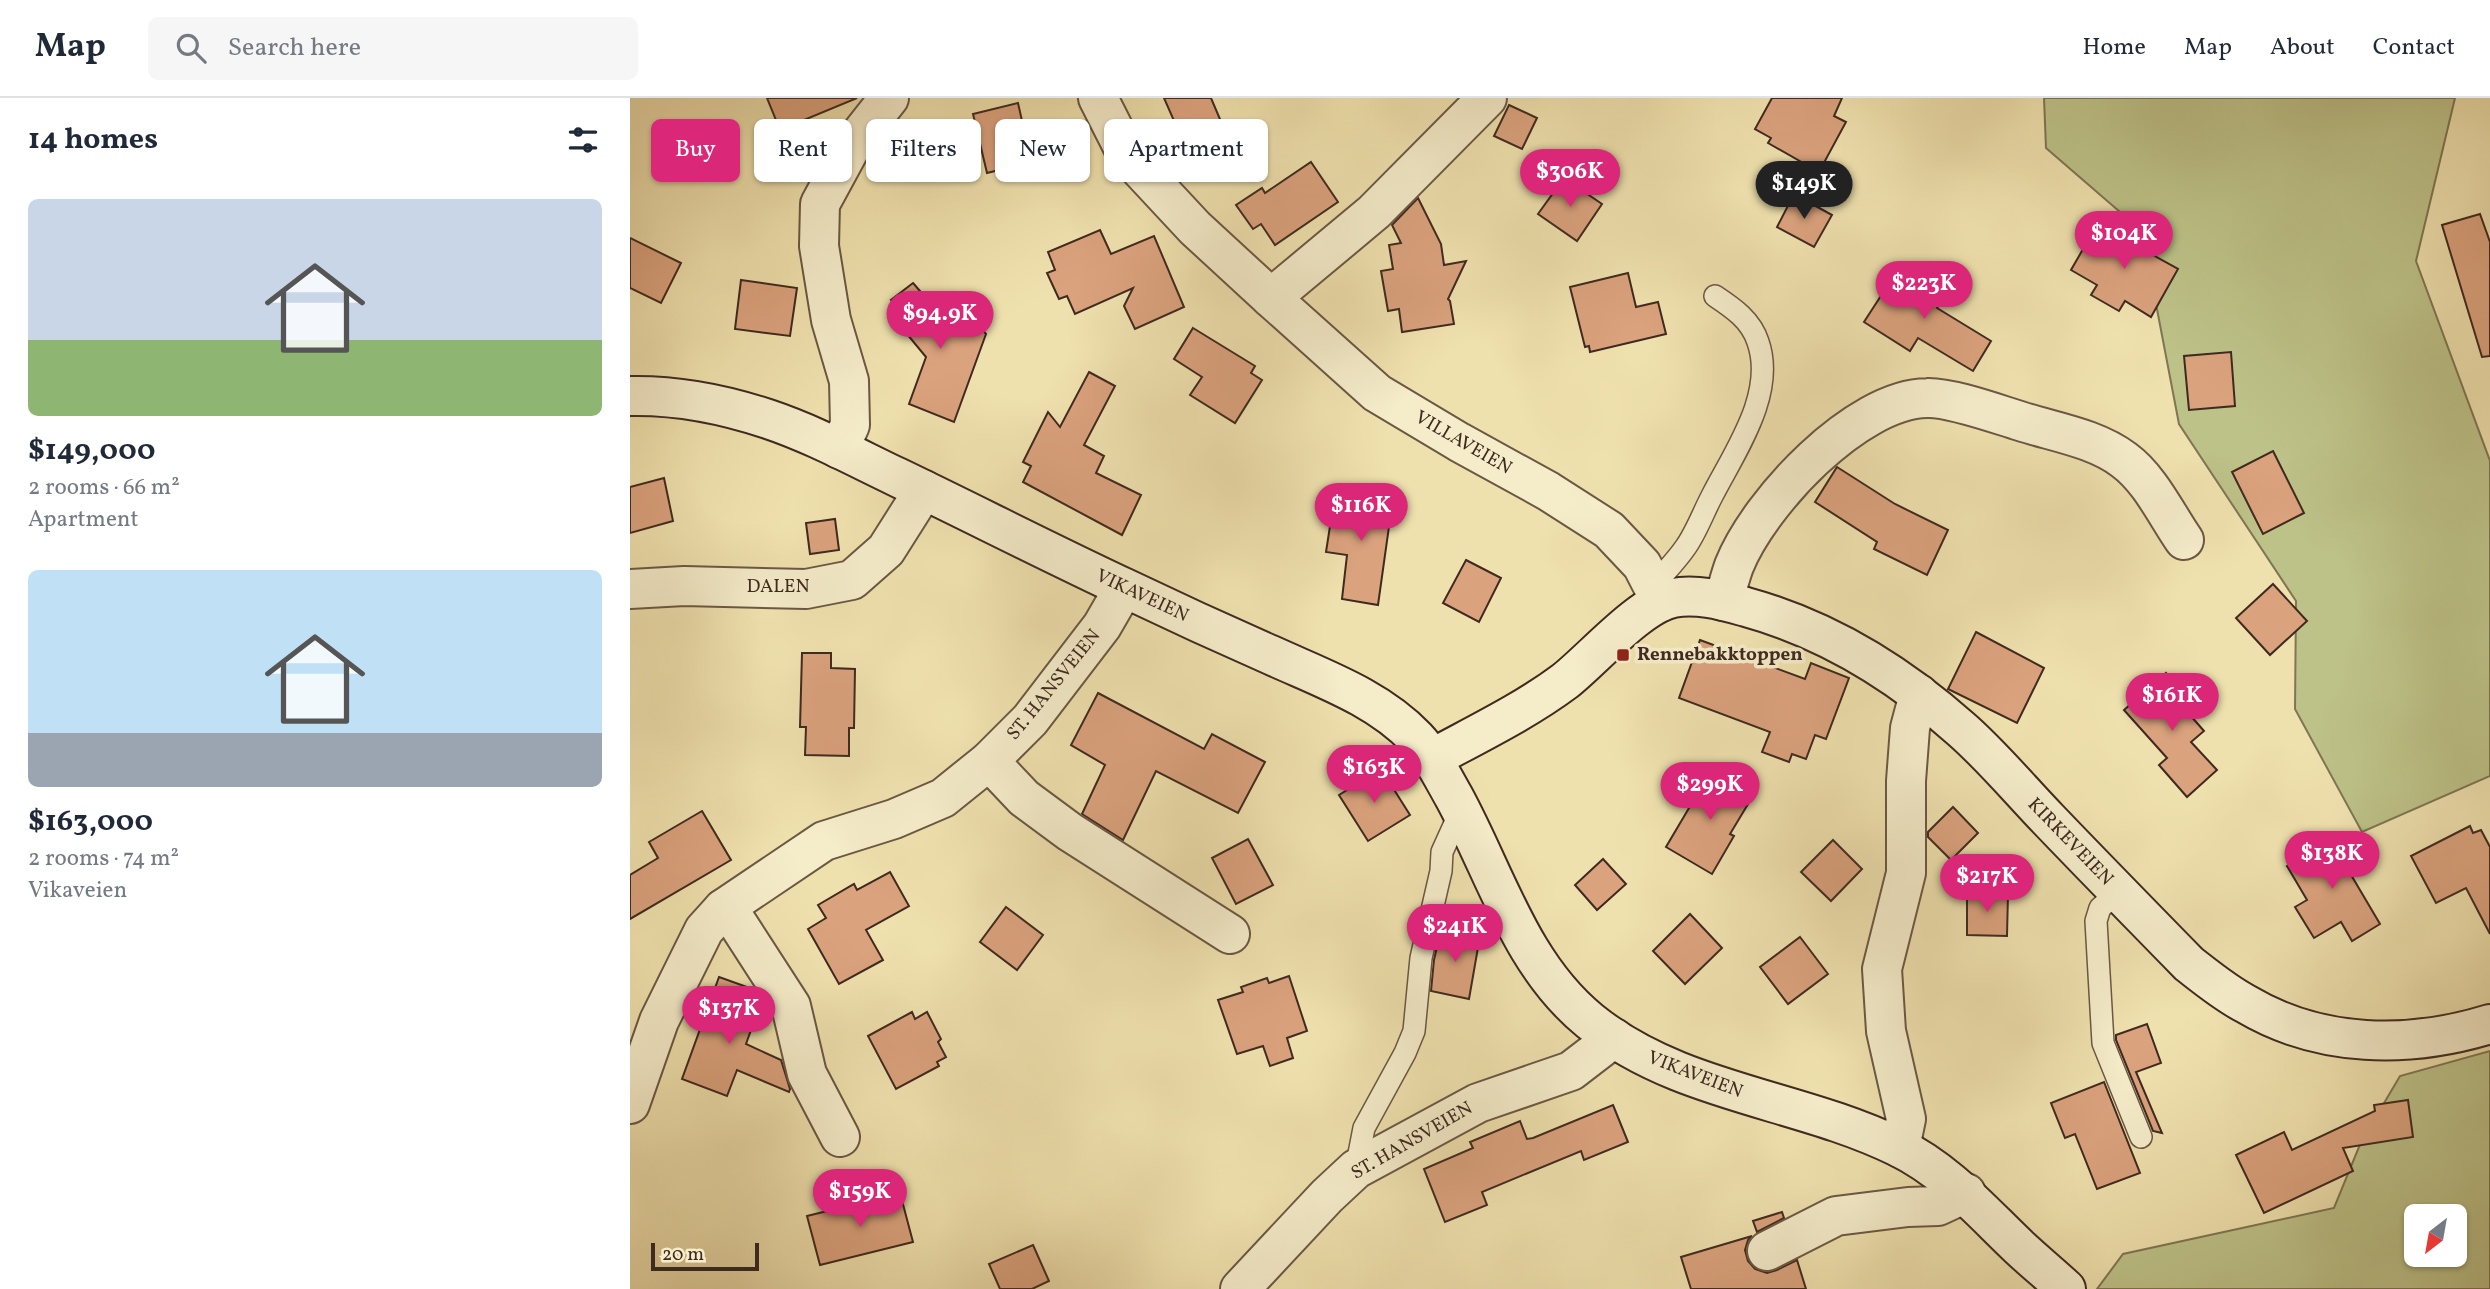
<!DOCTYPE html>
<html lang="en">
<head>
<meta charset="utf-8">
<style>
	:root { --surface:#fff; --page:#f6f6f7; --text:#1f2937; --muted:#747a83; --line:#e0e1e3; --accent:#db2777 }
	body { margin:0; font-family:Vollkorn,serif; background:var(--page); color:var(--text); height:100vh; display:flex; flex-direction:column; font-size:26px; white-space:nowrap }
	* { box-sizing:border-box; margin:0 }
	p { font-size:23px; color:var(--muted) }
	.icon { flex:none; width:38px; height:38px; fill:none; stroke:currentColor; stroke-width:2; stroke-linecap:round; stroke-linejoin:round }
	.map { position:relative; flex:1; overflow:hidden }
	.side { display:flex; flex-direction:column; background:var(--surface); width:630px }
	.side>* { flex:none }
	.banner { position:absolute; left:21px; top:21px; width:665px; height:63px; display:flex; gap:14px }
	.needle { width:46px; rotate:211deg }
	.fabs { position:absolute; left:1774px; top:1106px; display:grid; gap:14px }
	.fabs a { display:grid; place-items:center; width:63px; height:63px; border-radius:10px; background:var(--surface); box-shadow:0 2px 5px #0004; font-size:35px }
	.scale { position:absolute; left:21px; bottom:18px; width:108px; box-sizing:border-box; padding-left:7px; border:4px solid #3f2a20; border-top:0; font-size:19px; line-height:24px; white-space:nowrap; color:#3f2a20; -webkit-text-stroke:5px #f5ecca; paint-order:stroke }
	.price { position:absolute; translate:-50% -60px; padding:0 16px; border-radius:24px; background:var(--accent); color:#fff; font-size:23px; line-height:46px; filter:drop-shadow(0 2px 4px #0008) }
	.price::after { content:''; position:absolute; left:50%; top:42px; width:21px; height:16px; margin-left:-10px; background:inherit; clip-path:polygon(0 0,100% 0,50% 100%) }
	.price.active { background:#222; color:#fff }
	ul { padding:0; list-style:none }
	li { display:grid; align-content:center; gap:14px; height:371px; padding:0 28px }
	li span { display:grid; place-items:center; height:217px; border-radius:10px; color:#555 }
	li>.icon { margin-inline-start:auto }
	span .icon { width:126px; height:126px; fill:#fffc; stroke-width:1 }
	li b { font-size:30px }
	h2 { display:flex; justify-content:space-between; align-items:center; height:84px; padding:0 28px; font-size:30px }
	.chip { padding:0 24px; border-radius:10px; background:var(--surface); box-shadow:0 2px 5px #0004; font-size:24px; line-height:63px }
	.chip.active { background:var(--accent); color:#fff }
	header { display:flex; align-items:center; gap:42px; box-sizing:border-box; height:98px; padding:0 35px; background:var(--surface); border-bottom:2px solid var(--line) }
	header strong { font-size:33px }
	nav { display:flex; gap:38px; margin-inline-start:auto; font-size:24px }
	.search { width:490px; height:63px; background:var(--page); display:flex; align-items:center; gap:18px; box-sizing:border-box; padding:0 24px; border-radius:10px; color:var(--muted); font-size:26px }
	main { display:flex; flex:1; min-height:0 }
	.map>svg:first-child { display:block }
	.green { fill:#bdc288; stroke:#7e7654; stroke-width:2; fill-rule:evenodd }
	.building { fill:#daa27d; stroke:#3f2a20; stroke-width:2 }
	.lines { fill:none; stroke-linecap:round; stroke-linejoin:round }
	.lane-casing { stroke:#6b5844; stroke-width:24 }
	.street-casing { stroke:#6b5844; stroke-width:42 }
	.secondary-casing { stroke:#3f2a20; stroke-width:42 }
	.lane { stroke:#f5ecca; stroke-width:21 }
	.street { stroke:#f5ecca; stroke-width:38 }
	.secondary { stroke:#f5ecca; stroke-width:38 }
	.poi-dot { fill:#8f2418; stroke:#f5ecca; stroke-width:2.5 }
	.labels { text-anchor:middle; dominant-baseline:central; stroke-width:7; stroke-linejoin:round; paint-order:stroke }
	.street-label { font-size:19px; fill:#3f2a20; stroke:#f5ecca }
	.poi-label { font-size:19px; font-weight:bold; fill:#3f2a20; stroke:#f5ecca; text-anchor:start }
</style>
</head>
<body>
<header>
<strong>Map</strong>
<div class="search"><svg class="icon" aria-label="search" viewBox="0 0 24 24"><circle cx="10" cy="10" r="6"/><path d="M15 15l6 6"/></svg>Search here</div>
<nav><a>Home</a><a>Map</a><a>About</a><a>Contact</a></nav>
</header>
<main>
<section class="side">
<h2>14 homes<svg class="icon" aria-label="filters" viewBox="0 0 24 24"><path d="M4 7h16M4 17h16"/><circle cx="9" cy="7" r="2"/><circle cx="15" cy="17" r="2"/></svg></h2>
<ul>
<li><span style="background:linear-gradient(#c9d6e8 65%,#8fb573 0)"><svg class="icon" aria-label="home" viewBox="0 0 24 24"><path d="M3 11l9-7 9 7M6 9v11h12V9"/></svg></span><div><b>$149,000</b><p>2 rooms · 66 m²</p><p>Apartment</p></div></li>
<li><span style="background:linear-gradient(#bfe0f5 75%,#9aa5b1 0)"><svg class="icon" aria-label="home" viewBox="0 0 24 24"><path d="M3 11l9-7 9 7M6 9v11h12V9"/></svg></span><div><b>$163,000</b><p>2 rooms · 74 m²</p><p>Vikaveien</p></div></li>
</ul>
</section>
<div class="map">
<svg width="1860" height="1191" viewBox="0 0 1860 1191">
	<rect width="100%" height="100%" fill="#efe1ae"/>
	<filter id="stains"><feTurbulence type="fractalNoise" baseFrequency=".00286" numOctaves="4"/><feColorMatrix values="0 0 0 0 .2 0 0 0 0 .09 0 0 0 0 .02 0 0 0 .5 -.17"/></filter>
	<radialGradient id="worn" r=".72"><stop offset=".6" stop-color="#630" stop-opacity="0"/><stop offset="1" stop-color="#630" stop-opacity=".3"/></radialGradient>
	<g class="green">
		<polygon points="1414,0 1825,0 1786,163 1860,363 1860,678 1732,734 1665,611 1666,503 1549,326 1512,133 1416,50"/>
		<path d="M1860 953V1191H1467L1493 1156 1704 1110 1731 1044 1770 978ZM1787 1118H1825V1157H1787Z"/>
	</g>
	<g class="building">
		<polygon points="137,0 227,0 150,32"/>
		<polygon points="534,0 581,0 598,40 559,57"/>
		<polygon points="1142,0 1212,0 1204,18 1216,24 1189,74 1138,45 1141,40 1125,31"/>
		<polygon points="388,5 395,36 403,34 410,62 357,75 343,16"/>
		<polygon points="879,7 907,20 892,51 864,38"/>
		<polygon points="681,64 708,104 645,147 631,126 623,131 606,107 632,90 635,95"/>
		<polygon points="934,80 972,106 947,143 908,116"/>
		<polygon points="1164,96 1202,117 1184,149 1147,129"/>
		<polygon points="788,100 811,146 814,167 836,163 818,201 820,203 824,226 772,234 769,211 758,213 751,173 763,171 759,147 771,145 762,127"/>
		<polygon points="1850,116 1860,144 1860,258 1852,259 1812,127"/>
		<polygon points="1468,125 1495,141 1497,136 1524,152 1521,156 1548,171 1521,219 1495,203 1489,213 1461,197 1467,187 1441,172"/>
		<polygon points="470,132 481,156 524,138 554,209 505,231 494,208 503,190 445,216 437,198 429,201 417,175 425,172 418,154"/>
		<polygon points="0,140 51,165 31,205 0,190"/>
		<polygon points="1269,170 1314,199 1307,210 1361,243 1343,273 1288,240 1280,253 1234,224"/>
		<polygon points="998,175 1006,209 1028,204 1036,236 960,254 959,248 955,249 940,189"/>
		<polygon points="111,182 167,190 160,238 105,231"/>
		<polygon points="283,185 296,200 302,195 327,225 339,215 356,236 324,324 279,306 296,259 267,224 274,219 261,202"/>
		<polygon points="563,230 625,268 621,275 632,282 605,325 560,297 572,279 544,261"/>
		<polygon points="1601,254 1605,308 1559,312 1554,258"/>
		<polygon points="459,274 485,288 454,347 474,358 466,375 511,397 492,437 393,384 401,368 393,364 418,314 430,329"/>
		<polygon points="1643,353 1674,415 1633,436 1602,374"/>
		<polygon points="1207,369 1265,406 1318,432 1297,477 1244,451 1247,444 1185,404"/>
		<polygon points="34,380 43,423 0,435 0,389"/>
		<polygon points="715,394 763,400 748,507 712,501 717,457 696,454 705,396 715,398"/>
		<polygon points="205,421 209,452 180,456 176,425"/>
		<polygon points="836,462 871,480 849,524 813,505"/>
		<polygon points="1643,486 1677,523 1640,557 1606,520"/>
		<polygon points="1346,534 1414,570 1387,625 1318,591"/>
		<polygon points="1070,542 1175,581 1181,565 1219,580 1196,641 1185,637 1176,661 1162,656 1159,664 1132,654 1140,634 1049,600"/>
		<polygon points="172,555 201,555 201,570 225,571 224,630 219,630 219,658 175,657 176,629 170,629"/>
		<polygon points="1536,575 1560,602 1553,609 1574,633 1561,644 1587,672 1557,699 1529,667 1537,660 1494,612"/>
		<polygon points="468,595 574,651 582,636 635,664 608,715 526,673 493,742 452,716 475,667 441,647"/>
		<polygon points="751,671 780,717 738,743 709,697"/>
		<polygon points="1082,671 1124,696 1100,736 1104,738 1082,776 1036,749"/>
		<polygon points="1323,709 1348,735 1321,762 1298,739 1298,734"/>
		<polygon points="72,713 101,762 0,821 0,777 28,760 19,744"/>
		<polygon points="1840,728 1843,735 1851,732 1860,749 1860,836 1836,790 1806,805 1781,758"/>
		<polygon points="1711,737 1727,764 1717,770 1750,826 1722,843 1711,824 1684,840 1665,809 1677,802 1657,768"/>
		<polygon points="618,741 643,787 606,806 582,760"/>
		<polygon points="1203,742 1232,771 1201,803 1171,774"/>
		<polygon points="973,761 996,786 967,812 945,787"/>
		<polygon points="260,774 279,808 236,832 253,862 209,886 178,831 196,820 188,807 224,786 227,792"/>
		<polygon points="1337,795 1378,796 1377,838 1337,837"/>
		<polygon points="376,809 413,837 387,872 350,844"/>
		<polygon points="1060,816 1092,850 1055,886 1023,853"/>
		<polygon points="811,831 850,838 839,901 801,893 804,862"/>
		<polygon points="1170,839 1198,876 1158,906 1130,869"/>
		<polygon points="659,878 677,933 657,940 663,960 640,968 633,948 607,956 588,902 613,894 611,889 637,880 639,885"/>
		<polygon points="89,879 120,890 107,927 121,932 116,946 151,962 160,991 159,994 107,972 97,998 52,981"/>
		<polygon points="282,914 285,921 297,914 311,941 308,944 316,959 307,964 309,968 266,991 238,938"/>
		<polygon points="1517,926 1531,965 1506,974 1532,1035 1523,1033 1486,942 1486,937"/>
		<polygon points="1474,984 1510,1075 1467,1091 1445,1036 1435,1040 1421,1005"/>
		<polygon points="1778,1002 1783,1039 1713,1050 1723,1073 1634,1115 1606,1057 1654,1034 1662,1052 1745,1013 1744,1007"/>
		<polygon points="983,1007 998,1044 954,1062 951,1053 852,1094 857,1107 815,1124 794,1071 843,1050 840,1044 890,1023 897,1041 903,1040"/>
		<polygon points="270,1095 283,1144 190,1167 177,1118"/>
		<polygon points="1152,1114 1154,1120 1127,1134 1123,1123"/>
		<polygon points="1122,1138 1118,1142 1115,1152 1118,1163 1125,1171 1137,1175 1147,1172 1167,1162 1176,1191 1061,1191 1051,1159"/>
		<polygon points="403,1147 419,1183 402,1191 370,1191 359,1166"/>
	</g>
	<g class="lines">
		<g class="lane-casing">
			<g id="lane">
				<path d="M1024 487C1034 475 1046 463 1055 450 1066 435 1073 415 1082 398 1105 353 1146 296 1128 244 1121 222 1103 210 1085 198"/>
				<polyline points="1488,794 1470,810 1466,823 1473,945 1511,1039"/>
				<polyline points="726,1071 734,1030 775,955 784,933 791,860 811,773 812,754 831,712"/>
			</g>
		</g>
		<g class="street-casing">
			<g id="street">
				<polyline points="468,0 497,57 565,130 641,200 747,295 829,344 918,393 979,432 1012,467 1031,504"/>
				<polyline points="641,200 744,114 857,0"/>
				<polyline points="209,351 220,327 219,283 201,222 189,148 190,106 222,47 259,0"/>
				<polyline points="0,491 54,488 176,491 222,482 256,452 294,392"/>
				<path d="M1093 503C1097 492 1100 479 1104 468 1129 405 1226 301 1297 300 1320 299 1367 316 1390 323 1424 334 1465 340 1494 362 1520 381 1536 416 1554 442"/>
				<polyline points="359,663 394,700 440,734 600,836"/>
				<polyline points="93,811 108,826 161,908 177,976 210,1039"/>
				<polyline points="0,1006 29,923 74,832 93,811 194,743 264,721 313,700 359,663 400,622 472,528 494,490"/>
				<polyline points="1270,1050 1276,1021 1256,933 1252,871 1276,775 1276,683 1280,630 1289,596"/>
				<polyline points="1137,1153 1206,1118 1278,1109 1308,1108 1336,1095"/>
				<polyline points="610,1191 697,1098 726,1071 848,1005 941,973 984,940"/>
			</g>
		</g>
		<g class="secondary-casing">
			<g id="secondary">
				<path d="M0 298C48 297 93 306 138 321 183 336 225 359 267 379 344 416 420 455 497 491 545 514 593 536 641 557 691 580 747 599 786 640 802 657 812 678 824 699 866 776 890 866 960 923 1049 995 1168 1000 1268 1049 1317 1073 1351 1113 1390 1150 1405 1164 1421 1177 1436 1191"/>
				<path d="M803 660C847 636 895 613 935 583 963 561 1010 506 1043 500 1067 495 1094 503 1116 509 1196 531 1269 576 1331 631 1362 658 1390 692 1419 722 1465 770 1512 818 1559 866 1577 880 1595 895 1616 906 1690 950 1779 951 1860 926"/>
			</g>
		</g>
		<use href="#lane" class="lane"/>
		<use href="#street" class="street"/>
		<use href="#secondary" class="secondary"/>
	</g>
	<rect class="poi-dot" x="986" y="550" width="14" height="14" rx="3.5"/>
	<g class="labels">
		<g class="street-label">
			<text transform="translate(833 345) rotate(30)">VILLAVEIEN</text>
			<text x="148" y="489">DALEN</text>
			<text transform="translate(512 498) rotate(25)">VIKAVEIEN</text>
			<text transform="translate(424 587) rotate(-51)">ST. HANSVEIEN</text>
			<text transform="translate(1440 744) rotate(46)">KIRKEVEIEN</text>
			<text transform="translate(1065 977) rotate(21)">VIKAVEIEN</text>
			<text transform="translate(782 1043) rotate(-30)">ST. HANSVEIEN</text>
		</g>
		<g class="poi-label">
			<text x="1007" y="557">Rennebakktoppen</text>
		</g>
	</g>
	<rect width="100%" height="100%" filter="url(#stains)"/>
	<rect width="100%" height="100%" fill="url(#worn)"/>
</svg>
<div class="fabs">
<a><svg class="needle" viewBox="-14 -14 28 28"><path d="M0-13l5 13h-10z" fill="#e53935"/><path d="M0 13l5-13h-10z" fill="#747a83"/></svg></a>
</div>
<div class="scale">20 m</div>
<b class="price" style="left:940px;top:111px">$306K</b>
<b class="price active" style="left:1174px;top:123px">$149K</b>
<b class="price" style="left:1494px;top:173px">$104K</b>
<b class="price" style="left:1294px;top:223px">$223K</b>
<b class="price" style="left:310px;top:253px">$94.9K</b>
<b class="price" style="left:731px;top:445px">$116K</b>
<b class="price" style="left:1542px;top:635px">$161K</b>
<b class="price" style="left:744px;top:707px">$163K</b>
<b class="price" style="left:1080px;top:724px">$299K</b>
<b class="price" style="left:1702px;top:793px">$138K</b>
<b class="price" style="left:1357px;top:816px">$217K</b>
<b class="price" style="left:825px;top:866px">$241K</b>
<b class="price" style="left:99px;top:948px">$137K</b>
<b class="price" style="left:230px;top:1131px">$159K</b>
<div class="banner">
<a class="chip active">Buy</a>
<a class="chip">Rent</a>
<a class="chip">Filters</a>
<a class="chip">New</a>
<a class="chip">Apartment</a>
</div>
</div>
</main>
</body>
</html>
